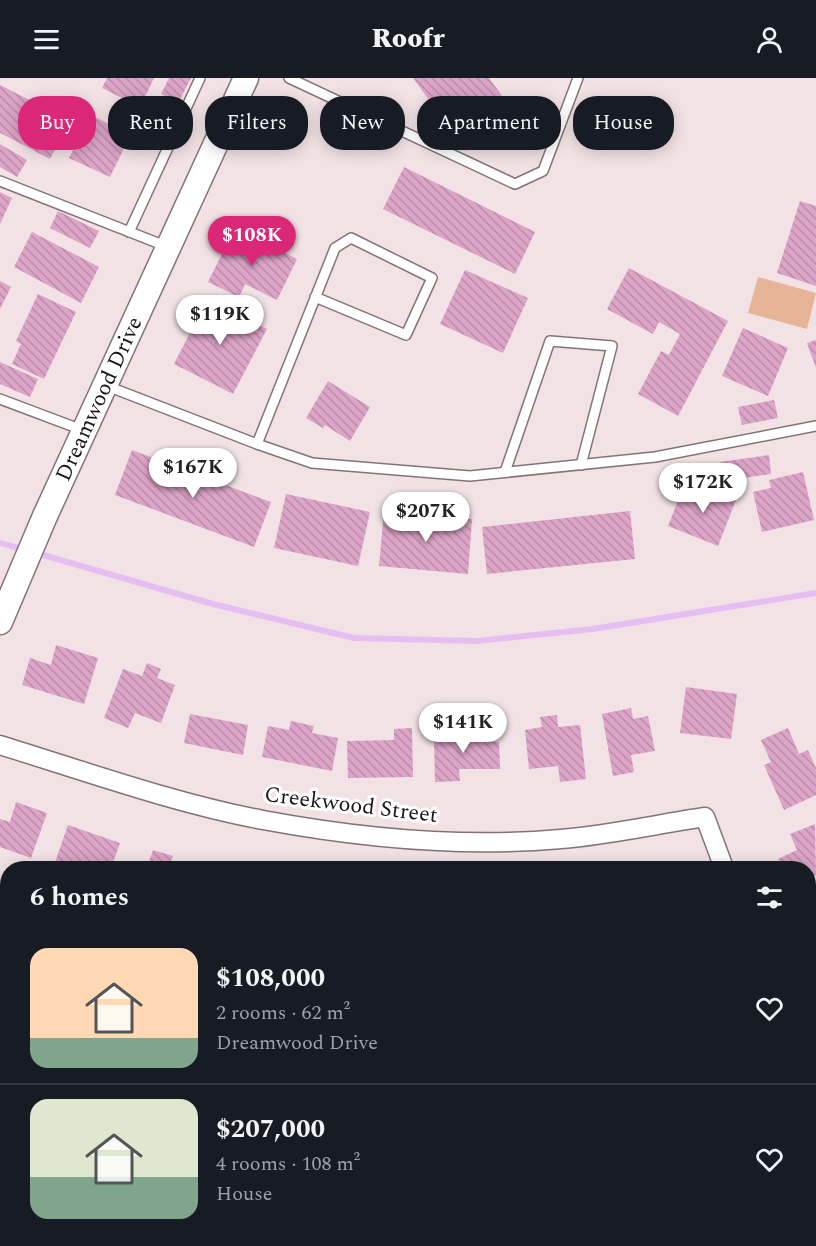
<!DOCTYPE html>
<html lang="en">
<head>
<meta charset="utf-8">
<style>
	:root { --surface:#171b24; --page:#242831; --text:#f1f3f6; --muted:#9ea1a6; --line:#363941; --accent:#db2777 }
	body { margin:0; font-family:Spectral,serif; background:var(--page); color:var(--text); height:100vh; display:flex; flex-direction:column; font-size:22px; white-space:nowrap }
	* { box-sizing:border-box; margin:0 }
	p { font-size:20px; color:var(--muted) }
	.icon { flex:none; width:33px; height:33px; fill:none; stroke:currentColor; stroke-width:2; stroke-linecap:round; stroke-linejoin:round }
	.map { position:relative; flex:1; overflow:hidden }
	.panel { position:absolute; left:0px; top:783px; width:816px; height:386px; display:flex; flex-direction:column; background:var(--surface); border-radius:24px 24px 0 0; box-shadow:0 3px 15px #0003 }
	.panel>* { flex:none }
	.banner { position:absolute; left:18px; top:18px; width:780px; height:54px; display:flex; gap:12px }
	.price { position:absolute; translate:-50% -51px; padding:0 14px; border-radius:21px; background:#fff; color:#222; font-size:20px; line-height:39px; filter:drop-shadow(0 2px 3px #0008) }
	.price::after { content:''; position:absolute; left:50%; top:36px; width:18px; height:14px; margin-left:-9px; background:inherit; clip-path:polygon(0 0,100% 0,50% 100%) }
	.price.selected { background:var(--accent); color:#fff }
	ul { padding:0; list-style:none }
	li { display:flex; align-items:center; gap:18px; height:150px; padding:0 30px }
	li+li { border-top:2px solid var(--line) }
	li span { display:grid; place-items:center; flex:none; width:168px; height:120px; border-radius:18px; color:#555 }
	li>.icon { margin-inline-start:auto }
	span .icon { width:72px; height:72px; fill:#fffc; stroke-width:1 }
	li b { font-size:26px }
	h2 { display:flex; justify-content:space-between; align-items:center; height:72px; padding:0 30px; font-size:26px }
	.pill { padding:0 21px; border-radius:24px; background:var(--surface); box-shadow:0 3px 15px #0003; font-size:21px; line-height:54px }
	.pill.selected { background:var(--accent); color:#fff }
	header { display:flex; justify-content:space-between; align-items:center; height:78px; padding:0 30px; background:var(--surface); font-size:27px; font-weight:800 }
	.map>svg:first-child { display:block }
	.pitch { fill:#e6b496 }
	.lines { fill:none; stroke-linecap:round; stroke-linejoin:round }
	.stream { stroke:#e6bff2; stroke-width:6 }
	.building { fill:url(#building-back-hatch) }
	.lane-casing { stroke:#827476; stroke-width:12 }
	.street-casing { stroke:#827476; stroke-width:21 }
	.secondary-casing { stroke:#827476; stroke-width:27 }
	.lane { stroke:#fff; stroke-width:9 }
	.street { stroke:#fff; stroke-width:18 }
	.secondary { stroke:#fff; stroke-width:24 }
	.labels { text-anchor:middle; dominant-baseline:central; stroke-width:6; stroke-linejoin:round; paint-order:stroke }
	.street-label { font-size:22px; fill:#191415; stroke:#fff }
</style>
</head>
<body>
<header><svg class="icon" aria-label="menu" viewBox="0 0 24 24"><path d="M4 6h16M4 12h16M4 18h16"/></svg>Roofr<svg class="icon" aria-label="person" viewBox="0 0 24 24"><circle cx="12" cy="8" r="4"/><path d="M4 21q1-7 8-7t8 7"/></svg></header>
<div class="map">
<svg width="816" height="1168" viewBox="0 0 816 1168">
	<defs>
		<pattern id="building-back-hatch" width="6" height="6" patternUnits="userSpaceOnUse" patternTransform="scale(1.5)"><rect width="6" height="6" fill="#dca4c7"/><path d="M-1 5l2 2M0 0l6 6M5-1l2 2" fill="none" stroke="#bc8caa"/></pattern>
	</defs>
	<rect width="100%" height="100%" fill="#f2e2e5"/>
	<polygon class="pitch" points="758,199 816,215 807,251 748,235"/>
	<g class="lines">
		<g class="stream">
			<polyline points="0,465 26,472"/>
			<polyline points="36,475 213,526 354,560 477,563 593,551 816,515"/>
		</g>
	</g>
	<g class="building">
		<polygon points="107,0 154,0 140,29 102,10"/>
		<polygon points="169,0 191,0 178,25 161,16"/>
		<polygon points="413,0 489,0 516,37 466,73"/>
		<polygon points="0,7 70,43 50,81 0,55"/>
		<polygon points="115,36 136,46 110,99 69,80 91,37 111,47"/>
		<polygon points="0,66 27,82 17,99 0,89"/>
		<polygon points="404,89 535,154 515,196 383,131"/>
		<polygon points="0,114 12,120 0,146"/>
		<polygon points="800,123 816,128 816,208 777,195"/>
		<polygon points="58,133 99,153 90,170 50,150"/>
		<polygon points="235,150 297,181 277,222 245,206 239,219 208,204"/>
		<polygon points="32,154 99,189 81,225 14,189"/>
		<polygon points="629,190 728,243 678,338 638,316 661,273 669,277 680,256 659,244 653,256 607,231"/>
		<polygon points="465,192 528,220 503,275 440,246"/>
		<polygon points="0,203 11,209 0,231"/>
		<polygon points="38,216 76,234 44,301 12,286 21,266 16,263"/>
		<polygon points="208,220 267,251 233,316 174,286"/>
		<polygon points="743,250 788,270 768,318 722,298"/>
		<polygon points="816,262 816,290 807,265"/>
		<polygon points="0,284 38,301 30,319 0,306"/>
		<polygon points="328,303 370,329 350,363 325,347 323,350 306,340"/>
		<polygon points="774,322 778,340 742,347 738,329"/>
		<polygon points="132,372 271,424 254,469 115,417"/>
		<polygon points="769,377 771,396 722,403 720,384"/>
		<polygon points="803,394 814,442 762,454 753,414 771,410 769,402"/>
		<polygon points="698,407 736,422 718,468 668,448 683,410 695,415"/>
		<polygon points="286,416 370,434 358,488 274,470"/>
		<polygon points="630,433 635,481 487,496 482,449"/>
		<polygon points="384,434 472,441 468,496 379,488"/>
		<polygon points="56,567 98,580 84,626 22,607 30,580 51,587"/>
		<polygon points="147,585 161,591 157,600 175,607 161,645 135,635 128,650 104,640 123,591 142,598"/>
		<polygon points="686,609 737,616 731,661 680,655"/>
		<polygon points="631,630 633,641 648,638 655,673 631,677 634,694 613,698 602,636"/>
		<polygon points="190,636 248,647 243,677 184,665"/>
		<polygon points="557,637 558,649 580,647 586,701 560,704 558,688 529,691 525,652 542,649 540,639"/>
		<polygon points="291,643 314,648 312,655 338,660 332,693 262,679 268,648 289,652"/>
		<polygon points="452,648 476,648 476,664 499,664 500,691 459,691 460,703 435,704 434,660 452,660"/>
		<polygon points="412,650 413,699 348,700 347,663 394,662 394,651"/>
		<polygon points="788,650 799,676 808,672 816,690 816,717 784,732 764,687 771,684 761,662"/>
		<polygon points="16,724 47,735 31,780 0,769 0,741 10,744"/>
		<polygon points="815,746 816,797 808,800 808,790 782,790 778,781 797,772 790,756"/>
		<polygon points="68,747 120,765 111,790 53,790"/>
		<polygon points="153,772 173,778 171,784 190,790 147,790"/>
		<polygon points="816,822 816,852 808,833 808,825"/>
		<polygon points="0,842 4,843 1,856 0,856"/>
		<polygon points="4,1039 8,1041 8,1076 0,1073 0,1050"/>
		<polygon points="8,1137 8,1159 0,1155"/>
		<polygon points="12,1161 52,1161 48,1168 25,1168"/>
		<polygon points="162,1161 205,1161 199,1166 200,1168 153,1168"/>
		<polygon points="331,1161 362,1161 368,1168 322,1168"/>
		<polygon points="458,1161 477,1161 461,1168"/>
		<polygon points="623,1161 656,1161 657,1163 644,1168 626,1168"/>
	</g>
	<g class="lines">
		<g class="lane-casing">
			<g id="lane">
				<polyline points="289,0 515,106 543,93 578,0"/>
				<polyline points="0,103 168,169"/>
				<polyline points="129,154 200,0"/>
				<polyline points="107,308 257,366 335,170 351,160 432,200 406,257 315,219"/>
				<polyline points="0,321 85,353"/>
				<polyline points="257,366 312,385 470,398 655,379 816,348"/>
				<polyline points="505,394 550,263 612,268 581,387"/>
			</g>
		</g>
		<g class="street-casing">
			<g id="street">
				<path d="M0 667C84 693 177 726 263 742 360 760 463 770 561 761 609 757 658 746 705 739L724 790"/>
				<polyline points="0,961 8,963"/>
				<polyline points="808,1020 816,1041"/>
				<polyline points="564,1161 567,1168"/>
			</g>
		</g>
		<g class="secondary-casing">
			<g id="secondary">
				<path id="s1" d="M0 544 45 438 246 0"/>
				<polyline points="808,1124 816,1120"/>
				<polyline points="734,1168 744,1161"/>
			</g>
		</g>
		<use href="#lane" class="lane"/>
		<use href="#street" class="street"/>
		<use href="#secondary" class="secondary"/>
	</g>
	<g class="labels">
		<g class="street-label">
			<text stroke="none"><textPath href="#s1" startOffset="244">Dreamwood Drive</textPath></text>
			<text transform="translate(351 727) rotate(7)">Creekwood Street</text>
		</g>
	</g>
</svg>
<b class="price selected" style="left:252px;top:189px">$108K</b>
<b class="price" style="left:220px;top:268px">$119K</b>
<b class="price" style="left:193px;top:421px">$167K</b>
<b class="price" style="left:703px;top:436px">$172K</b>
<b class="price" style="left:426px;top:465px">$207K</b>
<b class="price" style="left:463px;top:676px">$141K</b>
<div class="banner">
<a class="pill selected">Buy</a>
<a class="pill">Rent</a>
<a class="pill">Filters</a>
<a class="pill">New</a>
<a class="pill">Apartment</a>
<a class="pill">House</a>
</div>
<section class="panel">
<h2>6 homes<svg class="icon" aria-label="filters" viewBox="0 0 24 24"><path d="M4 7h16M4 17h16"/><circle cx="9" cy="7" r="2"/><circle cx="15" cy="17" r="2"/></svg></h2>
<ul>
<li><span style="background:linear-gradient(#ffd9b3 75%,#7fa58c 0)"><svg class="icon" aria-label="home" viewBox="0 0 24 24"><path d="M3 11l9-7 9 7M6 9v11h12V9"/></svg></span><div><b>$108,000</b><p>2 rooms · 62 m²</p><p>Dreamwood Drive</p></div><svg class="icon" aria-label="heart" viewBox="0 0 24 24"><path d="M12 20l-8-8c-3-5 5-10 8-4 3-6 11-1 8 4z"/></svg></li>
<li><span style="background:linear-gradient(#dfe7d0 65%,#7fa58c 0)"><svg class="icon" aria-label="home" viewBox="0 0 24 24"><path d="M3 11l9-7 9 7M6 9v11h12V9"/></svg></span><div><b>$207,000</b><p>4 rooms · 108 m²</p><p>House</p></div><svg class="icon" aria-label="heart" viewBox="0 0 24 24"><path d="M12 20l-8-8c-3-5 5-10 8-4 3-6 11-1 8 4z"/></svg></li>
</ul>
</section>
</div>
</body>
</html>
